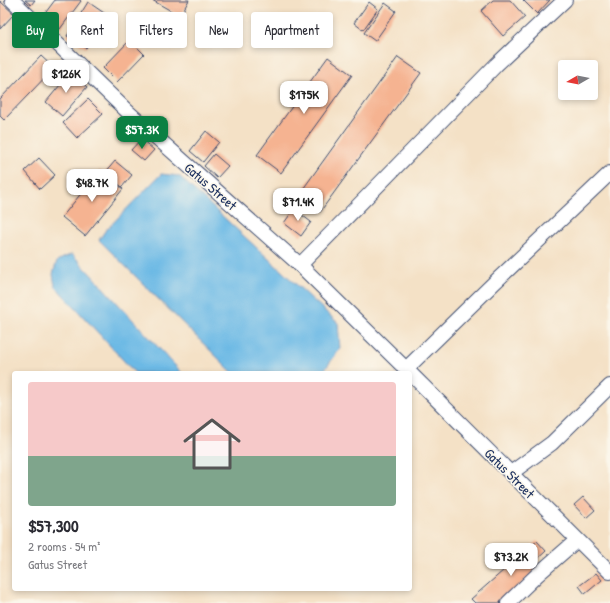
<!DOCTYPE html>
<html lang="en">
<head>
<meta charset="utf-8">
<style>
	:root { --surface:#fff; --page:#f2f2f3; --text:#2b2b33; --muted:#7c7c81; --line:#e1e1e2; --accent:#0b8043 }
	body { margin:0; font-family:"Patrick Hand",sans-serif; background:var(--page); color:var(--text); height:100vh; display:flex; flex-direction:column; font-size:15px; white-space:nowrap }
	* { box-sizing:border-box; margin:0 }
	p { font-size:13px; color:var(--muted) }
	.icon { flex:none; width:22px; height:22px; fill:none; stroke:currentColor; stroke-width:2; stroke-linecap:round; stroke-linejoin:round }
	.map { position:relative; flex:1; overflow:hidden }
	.drawer { position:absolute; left:12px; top:371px; width:400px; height:220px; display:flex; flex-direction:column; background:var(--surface); border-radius:4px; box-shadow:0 2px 6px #0003 }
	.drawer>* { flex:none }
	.banner { position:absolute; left:12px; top:12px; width:400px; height:36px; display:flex; gap:8px }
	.needle { width:26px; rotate:261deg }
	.tools { position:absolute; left:558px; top:60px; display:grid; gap:8px }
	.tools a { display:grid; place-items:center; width:40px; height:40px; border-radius:4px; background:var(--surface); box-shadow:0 2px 6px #0003; font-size:20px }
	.price { position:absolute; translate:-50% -34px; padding:0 9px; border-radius:8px; background:#fff; color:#222; font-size:13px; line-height:26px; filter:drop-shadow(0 1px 2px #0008) }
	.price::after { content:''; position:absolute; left:50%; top:24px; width:12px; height:9px; margin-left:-6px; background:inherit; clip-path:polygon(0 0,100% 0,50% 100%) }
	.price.on { background:var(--accent); color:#fff }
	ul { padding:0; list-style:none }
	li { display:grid; align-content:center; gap:8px; height:212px; padding:0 16px }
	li+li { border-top:1px solid var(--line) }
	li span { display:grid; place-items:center; height:124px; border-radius:4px; color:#555 }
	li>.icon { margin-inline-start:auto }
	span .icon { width:72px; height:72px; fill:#fffc; stroke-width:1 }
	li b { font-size:17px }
	.pill { padding:0 14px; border-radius:4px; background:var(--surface); box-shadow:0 2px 6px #0003; font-size:14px; line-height:36px }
	.pill.on { background:var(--accent); color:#fff }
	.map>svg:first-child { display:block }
	.water { fill:#6cb9e5; stroke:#4474a2 }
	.building { fill:#f5b391 }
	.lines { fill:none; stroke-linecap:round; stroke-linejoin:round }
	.street-casing { stroke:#3c4a6e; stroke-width:16 }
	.street { stroke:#fff; stroke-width:14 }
	.labels { text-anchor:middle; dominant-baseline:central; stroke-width:3; stroke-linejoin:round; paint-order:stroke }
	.street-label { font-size:14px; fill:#1b2f5e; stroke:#fbf7ec }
</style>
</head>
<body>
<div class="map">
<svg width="610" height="603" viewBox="0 0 610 603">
	<rect width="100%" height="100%" fill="#fbf7ec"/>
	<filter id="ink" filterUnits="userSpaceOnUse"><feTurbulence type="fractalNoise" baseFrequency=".025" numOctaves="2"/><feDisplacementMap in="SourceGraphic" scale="8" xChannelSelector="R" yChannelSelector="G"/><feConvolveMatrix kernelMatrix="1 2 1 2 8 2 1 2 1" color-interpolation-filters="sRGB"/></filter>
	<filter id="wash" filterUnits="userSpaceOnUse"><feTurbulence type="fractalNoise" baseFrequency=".012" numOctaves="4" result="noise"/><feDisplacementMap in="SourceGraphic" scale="16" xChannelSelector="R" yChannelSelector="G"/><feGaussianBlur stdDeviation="0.9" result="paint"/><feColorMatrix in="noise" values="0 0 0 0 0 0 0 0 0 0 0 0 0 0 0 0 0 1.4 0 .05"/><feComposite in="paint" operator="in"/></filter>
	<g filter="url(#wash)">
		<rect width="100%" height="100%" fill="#f4e1c6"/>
		<g class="water">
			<polygon points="161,174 179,176 338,323 340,349 322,373 233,373 99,240 105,231"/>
			<polygon points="72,254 182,373 135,373 55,286 53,274 57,261"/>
		</g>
		<g id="blocks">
			<g class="building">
				<polygon points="25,0 35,0 31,5"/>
				<polygon points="55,0 80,0 81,1 60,29 43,16"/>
				<polygon points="152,0 189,0 180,16"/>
				<polygon points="493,0 510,0 525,17 503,36 481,11"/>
				<polygon points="523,0 550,0 537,14"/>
				<polygon points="0,1 14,14 0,29"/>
				<polygon points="88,2 107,15 86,48 67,36"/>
				<polygon points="369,2 378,9 363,30 354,23"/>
				<polygon points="385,3 396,11 375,41 364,33"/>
				<polygon points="130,40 144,54 117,82 103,68"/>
				<polygon points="41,56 54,68 4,120 0,116 0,99"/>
				<polygon points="328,57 352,75 281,173 257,155"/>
				<polygon points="398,57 421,73 320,212 298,196"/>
				<polygon points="70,73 87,87 62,116 46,102"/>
				<polygon points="88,99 103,114 77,138 63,123"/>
				<polygon points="206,131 219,142 203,162 190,151"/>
				<polygon points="141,139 154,150 144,161 131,150"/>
				<polygon points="214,154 228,166 217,178 204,166"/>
				<polygon points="39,158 55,175 40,189 25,171"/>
				<polygon points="115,161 132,175 122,187 105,173"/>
				<polygon points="100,170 123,189 85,236 62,217"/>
				<polygon points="294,209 311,222 301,236 284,223"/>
				<polygon points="583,497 595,510 586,518 574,505"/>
				<polygon points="537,541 546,551 533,563 538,569 500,603 475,603 471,599"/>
				<polygon points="596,573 602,580 585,594 579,586"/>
			</g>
		</g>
	</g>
	<g filter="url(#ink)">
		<use href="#blocks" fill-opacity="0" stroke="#3c4a6e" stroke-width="1"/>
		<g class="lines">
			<g class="street-casing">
				<g id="street">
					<polyline points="12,0 128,112 300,265 410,373"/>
					<polyline points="300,265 496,65 565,0"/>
					<polyline points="406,369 494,283 610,173"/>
					<polyline points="410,373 610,572"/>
					<polyline points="511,473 552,443 610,386"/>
					<polyline points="508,603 537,575 577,540"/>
				</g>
			</g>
			<use href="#street" class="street"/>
		</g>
	</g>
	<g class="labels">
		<g class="street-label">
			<text transform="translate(211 186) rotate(41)">Gatus Street</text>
			<text transform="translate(510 473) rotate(45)">Gatus Street</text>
		</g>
	</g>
</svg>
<div class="tools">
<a><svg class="needle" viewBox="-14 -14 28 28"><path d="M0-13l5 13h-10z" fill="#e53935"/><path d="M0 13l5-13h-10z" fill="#7c7c81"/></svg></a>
</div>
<b class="price" style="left:66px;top:94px">$126K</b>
<b class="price" style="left:304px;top:115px">$175K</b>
<b class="price on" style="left:142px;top:150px">$57.3K</b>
<b class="price" style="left:92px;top:203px">$48.7K</b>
<b class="price" style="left:298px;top:222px">$71.4K</b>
<b class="price" style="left:511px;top:577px">$73.2K</b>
<div class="banner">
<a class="pill on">Buy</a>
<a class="pill">Rent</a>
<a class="pill">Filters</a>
<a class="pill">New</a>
<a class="pill">Apartment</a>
</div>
<section class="drawer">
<ul>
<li><span style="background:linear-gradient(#f6c9c9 60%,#7fa58c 0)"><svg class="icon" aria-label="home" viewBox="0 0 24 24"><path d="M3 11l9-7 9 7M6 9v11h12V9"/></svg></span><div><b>$57,300</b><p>2 rooms · 54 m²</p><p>Gatus Street</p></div></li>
</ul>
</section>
</div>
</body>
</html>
